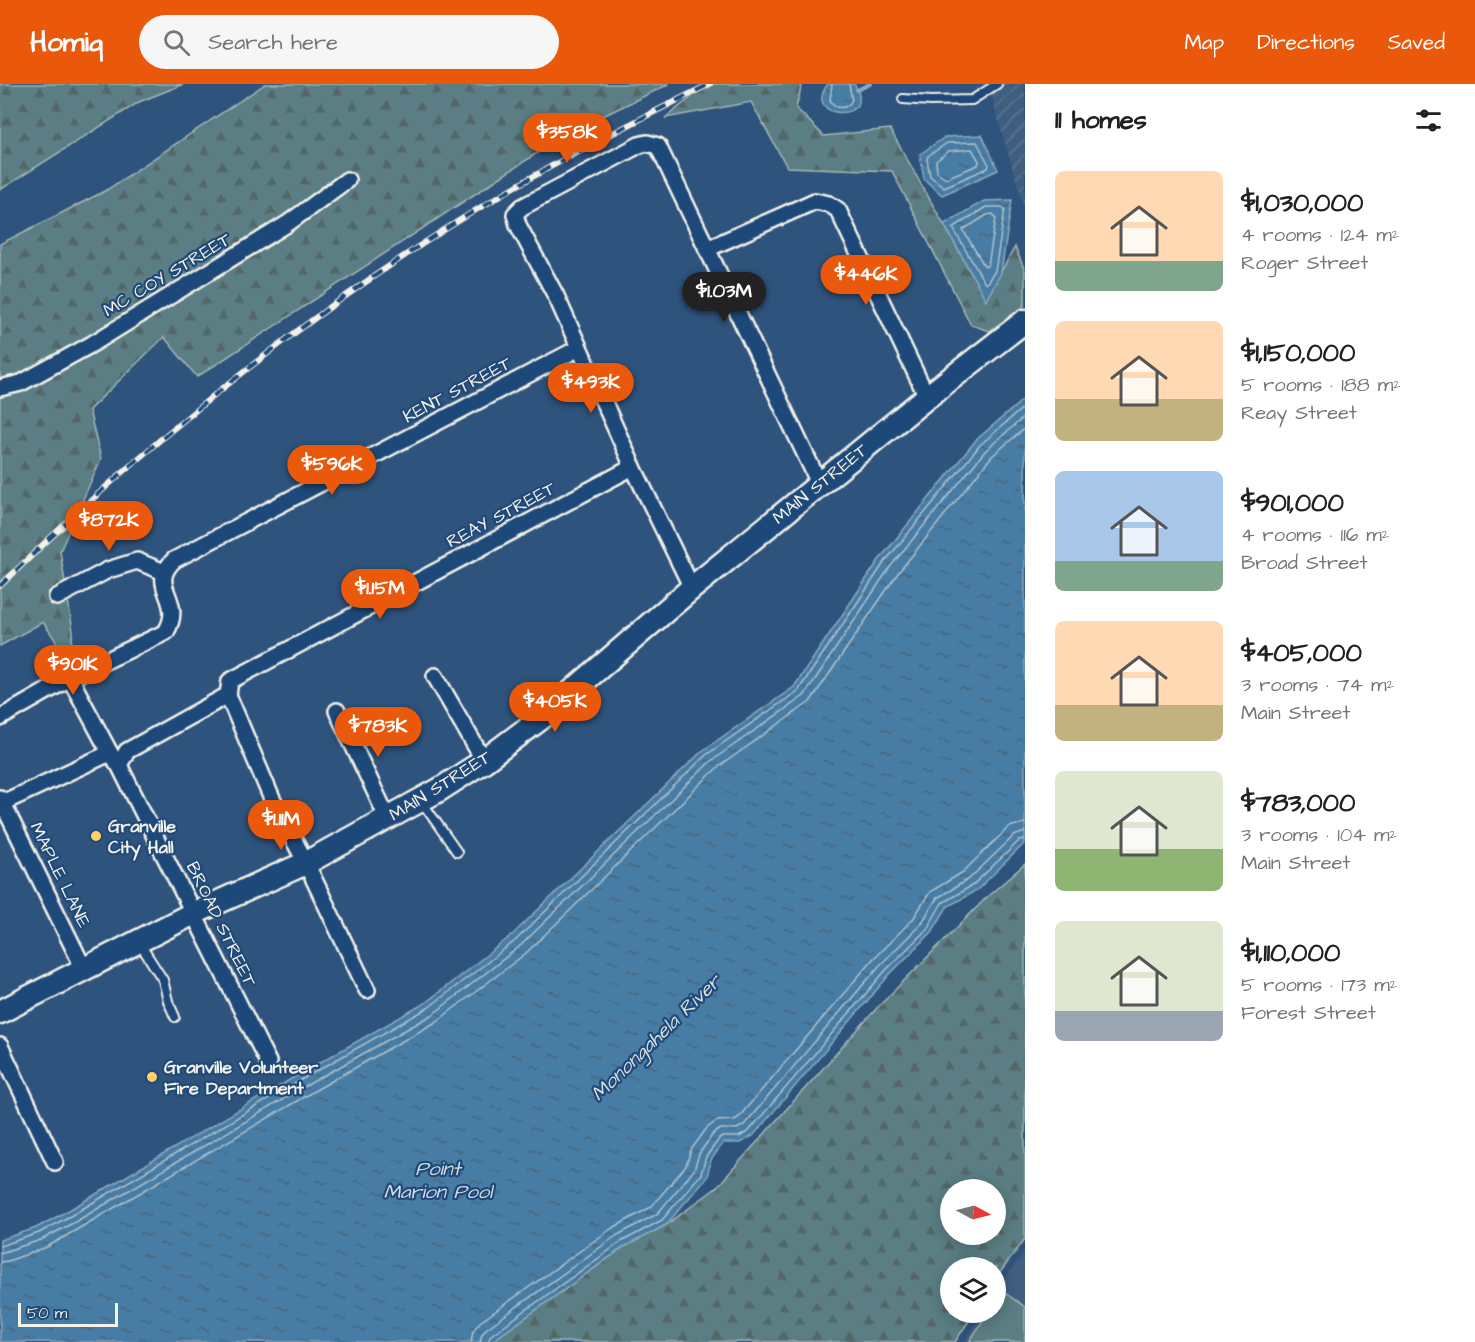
<!DOCTYPE html>
<html lang="en">
<head>
<meta charset="utf-8">
<style>
	:root { --surface:#fff; --page:#f6f6f6; --text:#202124; --muted:#757577; --accent:#ea580c }
	body { margin:0; font-family:"Architects Daughter",sans-serif; background:var(--page); color:var(--text); height:100vh; display:flex; flex-direction:column; font-size:22px; white-space:nowrap }
	* { box-sizing:border-box; margin:0 }
	p { font-size:20px; color:var(--muted) }
	.icon { flex:none; width:33px; height:33px; fill:none; stroke:currentColor; stroke-width:2; stroke-linecap:round; stroke-linejoin:round }
	.map { position:relative; flex:1; overflow:hidden }
	.side { display:flex; flex-direction:column; background:var(--surface); width:450px }
	.side>* { flex:none }
	.needle { width:39px; rotate:97deg }
	.fabs { position:absolute; left:940px; top:1095px; display:grid; gap:12px }
	.fabs a { display:grid; place-items:center; width:66px; height:66px; border-radius:50%; background:var(--surface); box-shadow:0 3px 15px #0003; font-size:30px }
	.scale { position:absolute; left:18px; bottom:15px; width:100px; box-sizing:border-box; padding-left:6px; border:3px solid #f4f1e8; border-top:0; font-size:16px; line-height:21px; white-space:nowrap; color:#f4f1e8; -webkit-text-stroke:4px #1f4a7a; paint-order:stroke }
	.price { position:absolute; translate:-50% -51px; padding:0 14px; border-radius:21px; background:var(--accent); color:#fff; font-size:20px; line-height:39px; filter:drop-shadow(0 2px 3px #0008) }
	.price::after { content:''; position:absolute; left:50%; top:36px; width:18px; height:14px; margin-left:-9px; background:inherit; clip-path:polygon(0 0,100% 0,50% 100%) }
	.price.current { background:#222; color:#fff }
	ul { padding:0; list-style:none }
	li { display:flex; align-items:center; gap:18px; height:150px; padding:0 30px }
	li span { display:grid; place-items:center; flex:none; width:168px; height:120px; border-radius:9px; color:#555 }
	li>.icon { margin-inline-start:auto }
	span .icon { width:72px; height:72px; fill:#fffc; stroke-width:1 }
	li b { font-size:26px }
	h2 { display:flex; justify-content:space-between; align-items:center; height:72px; padding:0 30px; font-size:26px }
	header { display:flex; align-items:center; gap:36px; box-sizing:border-box; height:84px; padding:0 30px; background:var(--accent); color:#fff }
	header strong { font-size:28px }
	nav { display:flex; gap:33px; margin-inline-start:auto; font-size:21px }
	.search { width:420px; height:54px; background:var(--page); display:flex; align-items:center; gap:15px; box-sizing:border-box; padding:0 21px; border-radius:33px; color:var(--muted); font-size:22px }
	main { display:flex; flex:1; min-height:0 }
	.map>svg:first-child { display:block }
	.built { fill:#3f5e80 }
	.industrial { fill:url(#industrial-furrows) }
	.green { fill:#5a7e83; stroke:#a7b8b6; stroke-width:1.5 }
	.forest { fill:url(#forest-firs); stroke:#a7b8b6; stroke-width:1.5; fill-rule:evenodd }
	.water { fill:url(#water-ripples); stroke:#8cabbf; stroke-width:1.5 }
	.lines { fill:none; stroke-linecap:round; stroke-linejoin:round }
	.shore { stroke:#afc2cd; stroke-width:1.5 }
	.stream { stroke:#8cabbf; stroke-width:4 }
	.service-casing { stroke:#f4f1e8; stroke-width:12 }
	.minor-casing { stroke:#f4f1e8; stroke-width:20 }
	.secondary-casing { stroke:#f4f1e8; stroke-width:27 }
	.service { stroke:#1f4a7a; stroke-width:8 }
	.minor { stroke:#1f4a7a; stroke-width:15 }
	.secondary { stroke:#1f4a7a; stroke-width:22 }
	.rail-casing { stroke:#f4f1e8; stroke-width:6 }
	.rail { stroke:#1f4a7a; stroke-width:4; stroke-dasharray:11; stroke-linecap:butt }
	.poi-dot { fill:#ffd166; stroke:#1f4a7a; stroke-width:2 }
	.labels { text-anchor:middle; dominant-baseline:central; stroke-width:4.5; stroke-linejoin:round; paint-order:stroke }
	.street-label { font-size:18px; fill:#f4f1e8; stroke:#1f4a7a }
	.poi-label { font-size:18px; font-weight:bold; fill:#f4f1e8; stroke:#1f4a7a; text-anchor:start }
	.water-label { font-size:20px; font-style:italic; fill:#dadfde; stroke:#1f4a7a }
</style>
</head>
<body>
<header>
<strong>Homiq</strong>
<div class="search"><svg class="icon" aria-label="search" viewBox="0 0 24 24"><circle cx="10" cy="10" r="6"/><path d="M15 15l6 6"/></svg>Search here</div>
<nav><a>Map</a><a>Directions</a><a>Saved</a></nav>
</header>
<main>
<div class="map">
<svg width="1025" height="1258" viewBox="0 0 1025 1258">
	<defs>
		<pattern id="industrial-furrows" width="10" height="10" patternUnits="userSpaceOnUse" patternTransform="scale(1.5)"><rect width="10" height="10" fill="#3f5e80"/><path d="M-1 1l2-2M0 10L10 0M9 11l2-2" fill="none" stroke="#5b7692"/></pattern>
		<pattern id="forest-firs" width="22" height="20" patternUnits="userSpaceOnUse" patternTransform="scale(1.5)"><rect width="22" height="20" fill="#5a7e83"/><path d="M5 1l3.5 6h-7zM16 11l3.5 6h-7z" fill="#526668"/></pattern>
		<pattern id="water-ripples" width="26" height="14" patternUnits="userSpaceOnUse" patternTransform="scale(1.5)"><rect width="26" height="14" fill="#477ca4"/><path d="M2 4q2-2 4 0t4 0M15 11q2-2 4 0t4 0" fill="none" stroke="#48657a"/></pattern>
	</defs>
	<rect width="100%" height="100%" fill="#2e537d"/>
	<filter id="ink" filterUnits="userSpaceOnUse"><feTurbulence type="fractalNoise" baseFrequency=".0167" numOctaves="2"/><feDisplacementMap in="SourceGraphic" scale="12" xChannelSelector="R" yChannelSelector="G"/><feConvolveMatrix kernelMatrix="1 2 1 2 8 2 1 2 1" color-interpolation-filters="sRGB"/></filter>
	<g filter="url(#ink)">
		<polygon class="built" points="1025,1167 1025,1258 964,1258 982,1229 996,1228 996,1207"/>
		<polygon class="industrial" points="991,0 1025,0 1025,126 994,22"/>
		<polygon class="green" points="1002,1207 1025,1223 1025,1258 969,1258 988,1229 996,1228 996,1216"/>
		<g class="forest">
			<polygon points="0,0 184,0 139,18 0,106"/>
			<polygon points="265,0 669,0 566,50 197,293 164,253 89,326 101,375 60,467 73,547 69,576 43,538 0,562 0,160 105,107"/>
			<polygon points="713,0 802,0 796,24 824,52 890,45 986,215 1015,163 1025,187 1025,220 1023,223 989,247 971,241 892,87 787,83 751,18 665,34 703,4"/>
			<path d="M1025 780V1155L996 1194V1184H951V1228L974 1229 955 1258H491L624 1163 666 1141 716 1104 877 924 988 812ZM951 1106H996V1150H951Z"/>
		</g>
		<g class="water">
			<path d="M828 0H854C880 39 800 37 828 0Z"/>
			<polygon points="982,51 998,86 942,111 924,95 920,70 945,53"/>
			<polygon points="1012,116 1001,189 986,216 944,140 984,117"/>
			<polygon points="1025,314 1025,759 977,806 947,823 932,848 890,890 753,1052 740,1059 723,1059 711,1076 707,1093 666,1141 624,1163 491,1258 0,1258 0,1156 36,1144 69,1126 303,988 425,919 511,852 702,667 794,603 879,476 976,356"/>
		</g>
		<g class="lines">
			<g class="shore">
				<path d="M832 0 830 16C836 26 846 26 852 16L849 0"/>
				<polygon points="977,58 989,81 988,84 944,103 930,92 927,75 928,72 947,59"/>
				<polygon points="972,65 979,77 978,81 946,94 937,88 936,77 949,67"/>
				<polygon points="986,123 1002,123 1005,125 995,187 986,200 984,198 953,144"/>
				<polygon points="993,130 996,134 988,181 985,183 963,146 987,131"/>
				<polyline points="0,1162 39,1149 72,1131 306,993 428,924 515,857 706,671 798,607 884,479 980,361 1025,322"/>
				<polyline points="0,1169 41,1156 75,1138 309,1000 432,931 519,863 711,677 804,612 890,483 986,366 1025,332"/>
				<polyline points="0,1178 8,1177 47,1163 314,1007 436,938 525,870 717,684 810,618 898,489 992,372 1025,344"/>
				<polyline points="471,1258 473,1247 480,1238 611,1145 651,1123 686,1082 691,1066 707,1044 717,1037 734,1036 738,1034 873,875 913,835 930,808 963,788 1009,743 1025,739"/>
				<polyline points="480,1258 482,1250 487,1244 616,1152 657,1130 694,1086 699,1070 713,1050 721,1045 737,1045 744,1041 880,881 921,840 937,814 969,795 1014,752 1025,748"/>
				<polyline points="488,1258 491,1251 621,1158 662,1136 701,1090 706,1073 719,1055 723,1053 739,1053 749,1047 886,886 927,845 942,819 973,801 1019,757 1025,756"/>
			</g>
			<polyline class="stream" points="857,6 870,0"/>
			<g class="service-casing">
				<g id="service">
					<polyline points="903,15 931,17 972,16 997,0"/>
					<polyline points="422,718 457,768"/>
					<polyline points="140,860 163,896 168,917 175,933"/>
				</g>
			</g>
			<g class="minor-casing">
				<g id="minor">
					<polyline points="707,165 815,117 829,120 838,126 927,313"/>
					<polyline points="0,304 21,299 92,260 287,140 347,96"/>
					<polyline points="692,504 633,383 556,212 518,141 515,130 522,123 639,61 647,59 658,62 820,401"/>
					<polyline points="57,513 108,486 137,477 164,488"/>
					<polyline points="435,592 484,677"/>
					<polyline points="70,594 111,671 119,681 268,978"/>
					<polyline points="228,611 272,715 306,779 367,906"/>
					<polyline points="337,627 388,735"/>
					<path d="M0 634 70 594 166 548C186 515 146 503 174 476L579 264"/>
					<polyline points="119,681 127,667 228,611 230,597 633,383"/>
					<polyline points="0,714 84,885"/>
					<polyline points="0,720 110,669"/>
					<polyline points="0,962 55,1078"/>
				</g>
			</g>
			<g class="secondary-casing">
				<polyline id="secondary" points="0,928 194,829 306,779 439,706 484,677 540,635 692,504 927,313 1025,237"/>
			</g>
			<use href="#service" class="service"/>
			<use href="#minor" class="minor"/>
			<use href="#secondary" class="secondary"/>
			<g class="rail-casing">
				<path id="rail" d="M0 502C152 353 322 217 506 108 573 69 641 34 710 0"/>
			</g>
			<use href="#rail" class="rail"/>
		</g>
	</g>
	<g class="poi-dot">
		<circle cx="96" cy="752" r="6"/>
		<circle cx="152" cy="993" r="6"/>
	</g>
	<g class="labels">
		<g class="street-label">
			<text transform="translate(167 191) rotate(-31)">MC COY STREET</text>
			<text transform="translate(457 306) rotate(-28)">KENT STREET</text>
			<text transform="translate(820 400) rotate(-39)">MAIN STREET</text>
			<text transform="translate(501 431) rotate(-28)">REAY STREET</text>
			<text transform="translate(440 702) rotate(-32)">MAIN STREET</text>
			<text transform="translate(60 791) rotate(64)">MAPLE LANE</text>
			<text transform="translate(221 840) rotate(64)">BROAD STREET</text>
		</g>
		<g class="poi-label">
			<text x="108" y="742">Granville<tspan x="108" dy="21">City Hall</tspan></text>
			<text x="164" y="983">Granville Volunteer<tspan x="164" dy="21">Fire Department</tspan></text>
		</g>
		<g class="water-label">
			<text transform="translate(656 954) rotate(-44)">Monongahela River</text>
			<text x="438" y="1085">Point<tspan x="438" dy="23">Marion Pool</tspan></text>
		</g>
	</g>
</svg>
<div class="fabs">
<a><svg class="needle" viewBox="-14 -14 28 28"><path d="M0-13l5 13h-10z" fill="#e53935"/><path d="M0 13l5-13h-10z" fill="#757577"/></svg></a>
<a><svg class="icon" aria-label="layers" viewBox="0 0 24 24"><path d="M12 4l9 5-9 5-9-5zM3 14l9 5 9-5"/></svg></a>
</div>
<div class="scale">50 m</div>
<b class="price" style="left:567px;top:80px">$358K</b>
<b class="price" style="left:866px;top:222px">$446K</b>
<b class="price current" style="left:724px;top:239px">$1.03M</b>
<b class="price" style="left:591px;top:330px">$493K</b>
<b class="price" style="left:332px;top:412px">$596K</b>
<b class="price" style="left:109px;top:468px">$872K</b>
<b class="price" style="left:380px;top:536px">$1.15M</b>
<b class="price" style="left:73px;top:612px">$901K</b>
<b class="price" style="left:555px;top:649px">$405K</b>
<b class="price" style="left:378px;top:674px">$783K</b>
<b class="price" style="left:281px;top:767px">$1.11M</b>
</div>
<section class="side">
<h2>11 homes<svg class="icon" aria-label="filters" viewBox="0 0 24 24"><path d="M4 7h16M4 17h16"/><circle cx="9" cy="7" r="2"/><circle cx="15" cy="17" r="2"/></svg></h2>
<ul>
<li><span style="background:linear-gradient(#ffd9b3 75%,#7fa58c 0)"><svg class="icon" aria-label="home" viewBox="0 0 24 24"><path d="M3 11l9-7 9 7M6 9v11h12V9"/></svg></span><div><b>$1,030,000</b><p>4 rooms · 124 m²</p><p>Roger Street</p></div></li>
<li><span style="background:linear-gradient(#ffd9b3 65%,#c2b280 0)"><svg class="icon" aria-label="home" viewBox="0 0 24 24"><path d="M3 11l9-7 9 7M6 9v11h12V9"/></svg></span><div><b>$1,150,000</b><p>5 rooms · 188 m²</p><p>Reay Street</p></div></li>
<li><span style="background:linear-gradient(#a9c7e8 75%,#7fa58c 0)"><svg class="icon" aria-label="home" viewBox="0 0 24 24"><path d="M3 11l9-7 9 7M6 9v11h12V9"/></svg></span><div><b>$901,000</b><p>4 rooms · 116 m²</p><p>Broad Street</p></div></li>
<li><span style="background:linear-gradient(#ffd9b3 70%,#c2b280 0)"><svg class="icon" aria-label="home" viewBox="0 0 24 24"><path d="M3 11l9-7 9 7M6 9v11h12V9"/></svg></span><div><b>$405,000</b><p>3 rooms · 74 m²</p><p>Main Street</p></div></li>
<li><span style="background:linear-gradient(#dfe7d0 65%,#8fb573 0)"><svg class="icon" aria-label="home" viewBox="0 0 24 24"><path d="M3 11l9-7 9 7M6 9v11h12V9"/></svg></span><div><b>$783,000</b><p>3 rooms · 104 m²</p><p>Main Street</p></div></li>
<li><span style="background:linear-gradient(#dfe7d0 75%,#9aa5b1 0)"><svg class="icon" aria-label="home" viewBox="0 0 24 24"><path d="M3 11l9-7 9 7M6 9v11h12V9"/></svg></span><div><b>$1,110,000</b><p>5 rooms · 173 m²</p><p>Forest Street</p></div></li>
</ul>
</section>
</main>
</body>
</html>
